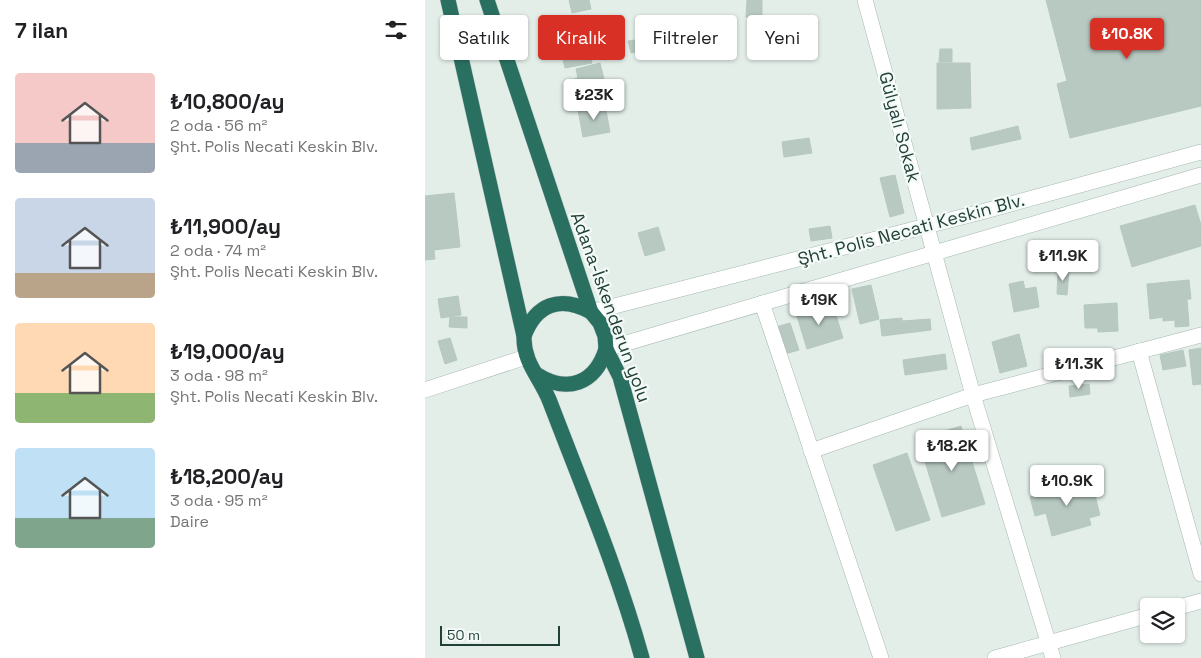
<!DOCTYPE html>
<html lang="tr">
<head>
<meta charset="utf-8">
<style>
	:root { --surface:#fff; --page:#f6f6f6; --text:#202124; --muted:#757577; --accent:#d93025 }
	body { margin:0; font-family:"Space Grotesk",sans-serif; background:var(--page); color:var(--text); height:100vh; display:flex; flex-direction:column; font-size:19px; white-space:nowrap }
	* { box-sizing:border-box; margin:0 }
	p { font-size:16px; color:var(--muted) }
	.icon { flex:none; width:28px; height:28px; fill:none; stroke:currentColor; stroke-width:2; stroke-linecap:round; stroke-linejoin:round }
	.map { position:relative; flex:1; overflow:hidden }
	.side { display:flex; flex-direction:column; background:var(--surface); width:425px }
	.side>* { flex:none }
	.banner { position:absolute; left:15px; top:15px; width:475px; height:45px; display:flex; gap:10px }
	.fabs { position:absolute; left:715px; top:598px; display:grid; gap:10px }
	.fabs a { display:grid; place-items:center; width:45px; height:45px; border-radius:5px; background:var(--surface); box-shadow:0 1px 4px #0004; font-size:25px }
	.scale { position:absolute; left:15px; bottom:12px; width:120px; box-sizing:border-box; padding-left:5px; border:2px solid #214138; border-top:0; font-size:14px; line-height:18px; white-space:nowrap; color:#214138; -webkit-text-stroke:4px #f4faf7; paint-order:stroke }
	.price { position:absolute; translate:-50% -42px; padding:0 11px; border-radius:5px; background:#fff; color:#222; font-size:16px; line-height:32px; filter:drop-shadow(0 1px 2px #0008) }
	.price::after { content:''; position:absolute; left:50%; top:30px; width:15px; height:11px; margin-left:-8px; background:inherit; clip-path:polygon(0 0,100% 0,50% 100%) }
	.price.selected { background:var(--accent); color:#fff }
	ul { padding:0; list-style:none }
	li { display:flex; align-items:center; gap:15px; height:125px; padding:0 15px }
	li span { display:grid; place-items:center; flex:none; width:140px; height:100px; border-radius:5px; color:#555 }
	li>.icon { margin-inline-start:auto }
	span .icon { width:60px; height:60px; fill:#fffc; stroke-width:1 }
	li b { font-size:21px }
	h2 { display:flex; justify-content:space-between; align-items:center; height:60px; padding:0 15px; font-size:21px }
	.tag { padding:0 18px; border-radius:5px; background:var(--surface); box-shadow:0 1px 4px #0004; font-size:18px; line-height:45px }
	.tag.selected { background:var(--accent); color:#fff }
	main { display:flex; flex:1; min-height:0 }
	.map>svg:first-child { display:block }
	.building { fill:#b8c9c2; stroke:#b5c9c0 }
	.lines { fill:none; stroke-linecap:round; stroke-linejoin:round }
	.minor-casing { stroke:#a5b7b0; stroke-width:16 }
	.highway-casing { stroke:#c1cac7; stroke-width:16 }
	.minor { stroke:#fff; stroke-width:15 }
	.highway { stroke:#2a7061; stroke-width:15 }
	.labels { text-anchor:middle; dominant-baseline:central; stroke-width:4.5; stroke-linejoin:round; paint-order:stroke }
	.street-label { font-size:18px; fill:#214138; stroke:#f4faf7 }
</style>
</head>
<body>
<main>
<section class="side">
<h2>7 ilan<svg class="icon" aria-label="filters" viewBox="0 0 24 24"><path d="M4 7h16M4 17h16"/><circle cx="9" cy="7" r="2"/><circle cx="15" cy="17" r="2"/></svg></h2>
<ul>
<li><span style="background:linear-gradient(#f6c9c9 70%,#9aa5b1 0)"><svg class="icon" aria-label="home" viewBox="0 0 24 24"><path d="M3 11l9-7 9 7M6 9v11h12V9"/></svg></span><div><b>₺10,800/ay</b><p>2 oda · 56 m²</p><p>Şht. Polis Necati Keskin Blv.</p></div></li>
<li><span style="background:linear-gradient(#c9d6e8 75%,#b9a48a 0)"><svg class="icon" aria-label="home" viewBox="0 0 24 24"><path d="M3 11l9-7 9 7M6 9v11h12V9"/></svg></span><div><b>₺11,900/ay</b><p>2 oda · 74 m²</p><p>Şht. Polis Necati Keskin Blv.</p></div></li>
<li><span style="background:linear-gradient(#ffd9b3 70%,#8fb573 0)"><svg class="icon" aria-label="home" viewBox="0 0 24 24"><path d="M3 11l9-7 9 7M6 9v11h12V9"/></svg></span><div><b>₺19,000/ay</b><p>3 oda · 98 m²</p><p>Şht. Polis Necati Keskin Blv.</p></div></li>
<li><span style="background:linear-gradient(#bfe0f5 70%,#7fa58c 0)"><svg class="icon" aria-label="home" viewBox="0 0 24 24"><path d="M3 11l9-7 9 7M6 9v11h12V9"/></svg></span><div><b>₺18,200/ay</b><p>3 oda · 95 m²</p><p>Daire</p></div></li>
</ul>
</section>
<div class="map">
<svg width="776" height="658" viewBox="0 0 776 658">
	<rect width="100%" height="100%" fill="#e3eee9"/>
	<g class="building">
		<polygon points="144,0 164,0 166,9 147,13"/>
		<polygon points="322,0 337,0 337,18 321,17"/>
		<polygon points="621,0 776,0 776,106 645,138 632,84 642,81"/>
		<polygon points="274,18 277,36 227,46 223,29"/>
		<polygon points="162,37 167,63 140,68 134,43"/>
		<polygon points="218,39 220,50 206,53 203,41"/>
		<polygon points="515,49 527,49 527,62 514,62"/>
		<polygon points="175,63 181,87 151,95 147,80 153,78 151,69"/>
		<polygon points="512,63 545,63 546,108 512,109"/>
		<polygon points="180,105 185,132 158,137 153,110"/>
		<polygon points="593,126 596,139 547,150 545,138"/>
		<polygon points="384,138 387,153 359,157 357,142"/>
		<polygon points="470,175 479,213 465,217 455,178"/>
		<polygon points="29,193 35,247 9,250 10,259 0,260 0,196"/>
		<polygon points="770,205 776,225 776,246 707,267 695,226"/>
		<polygon points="405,226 407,238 386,241 384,229"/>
		<polygon points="233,227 240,250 220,256 213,233"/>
		<polygon points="633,270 644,271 642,295 632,294"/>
		<polygon points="764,280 766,299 762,299 764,326 750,327 750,320 738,321 738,317 725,319 722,284"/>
		<polygon points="598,281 600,289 611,287 614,307 589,312 584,284"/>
		<polygon points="446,285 454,319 435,324 427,289"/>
		<polygon points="33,296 36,315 16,318 13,299"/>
		<polygon points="407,302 418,338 382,349 371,313"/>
		<polygon points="692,303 693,331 673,332 673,328 660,328 659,305"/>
		<polygon points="25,317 42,317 42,328 24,327"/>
		<polygon points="477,318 477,321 505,319 506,330 457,336 455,320"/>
		<polygon points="365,323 374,350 356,355 347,328"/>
		<polygon points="594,334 602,366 575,373 567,342"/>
		<polygon points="25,338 32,360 20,364 13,341"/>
		<polygon points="776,348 776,384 768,385 764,350"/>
		<polygon points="758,350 761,366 738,370 735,355"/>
		<polygon points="520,354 522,369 480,375 478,360"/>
		<polygon points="664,384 665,394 645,397 644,386"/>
		<polygon points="536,426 560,504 517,517 493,439"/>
		<polygon points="482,453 505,520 471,531 448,465"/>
		<polygon points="666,480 675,515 664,518 666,525 627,536 621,513 610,516 605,497"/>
	</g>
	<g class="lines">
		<g class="minor-casing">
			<g id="minor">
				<polyline points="440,0 548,395 628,658"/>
				<polyline points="337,303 456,658"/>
				<polyline points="166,312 560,211 776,152"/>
				<polyline points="181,349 776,175"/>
				<polyline points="714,351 776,574"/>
				<polyline points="0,390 101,357"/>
				<polyline points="386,451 548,395 776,335"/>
				<polyline points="751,608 776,601"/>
				<polyline points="570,658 724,615"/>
			</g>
		</g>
		<g class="highway-casing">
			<g id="highway">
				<path d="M23 0 99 336C98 363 116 378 125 402 157 486 193 571 217 658"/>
				<polyline points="62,0 166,312 175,323 180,336 181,349 195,377 272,658"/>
				<path d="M99 336C111 304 135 295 166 312"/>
				<path d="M111 374C142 394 170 384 181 349"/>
			</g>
		</g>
		<use href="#minor" class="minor"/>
		<use href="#highway" class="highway"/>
	</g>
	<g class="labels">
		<g class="street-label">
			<text transform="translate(475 127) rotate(75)">Gülyalı Sokak</text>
			<text transform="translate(486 229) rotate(-15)">Şht. Polis Necati Keskin Blv.</text>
			<text transform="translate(186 307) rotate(70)">Adana-İskenderun yolu</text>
		</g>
	</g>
</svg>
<div class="fabs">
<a><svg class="icon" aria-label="layers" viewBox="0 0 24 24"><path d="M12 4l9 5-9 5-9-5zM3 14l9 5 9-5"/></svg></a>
</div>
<div class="scale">50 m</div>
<b class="price selected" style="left:702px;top:60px">₺10.8K</b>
<b class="price" style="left:169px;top:121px">₺23K</b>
<b class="price" style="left:638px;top:282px">₺11.9K</b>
<b class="price" style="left:394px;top:326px">₺19K</b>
<b class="price" style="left:654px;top:390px">₺11.3K</b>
<b class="price" style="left:527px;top:472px">₺18.2K</b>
<b class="price" style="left:642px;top:507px">₺10.9K</b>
<div class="banner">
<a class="tag">Satılık</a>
<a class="tag selected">Kiralık</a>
<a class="tag">Filtreler</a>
<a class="tag">Yeni</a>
</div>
</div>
</main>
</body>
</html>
